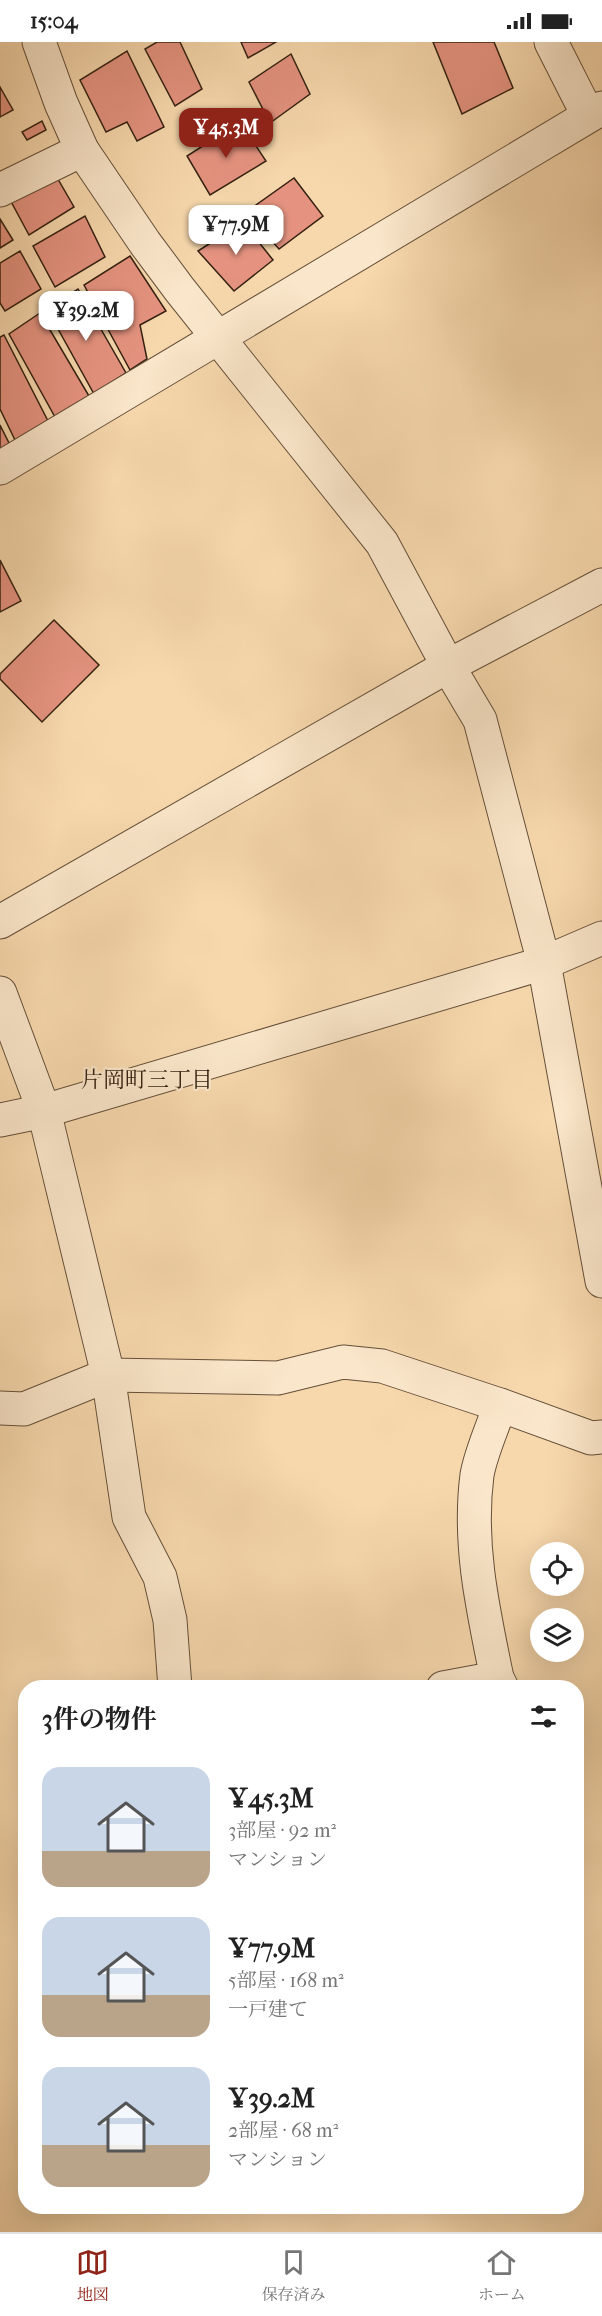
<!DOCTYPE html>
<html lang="ja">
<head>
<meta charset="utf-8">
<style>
	:root { --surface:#fff; --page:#f6f6f6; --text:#222; --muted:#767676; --line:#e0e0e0; --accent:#8f2418 }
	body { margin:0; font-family:"IM FELL French Canon","Noto Serif JP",serif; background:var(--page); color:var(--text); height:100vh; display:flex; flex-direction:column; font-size:22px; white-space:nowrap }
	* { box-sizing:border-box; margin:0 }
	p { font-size:20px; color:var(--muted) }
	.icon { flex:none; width:33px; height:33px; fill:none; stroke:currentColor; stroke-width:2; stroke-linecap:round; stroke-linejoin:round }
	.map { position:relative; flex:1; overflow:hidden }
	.details { position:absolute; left:18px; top:1638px; width:566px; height:534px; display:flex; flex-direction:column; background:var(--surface); border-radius:24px; box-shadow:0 6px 24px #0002 }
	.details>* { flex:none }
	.tools { position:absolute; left:530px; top:1500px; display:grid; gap:12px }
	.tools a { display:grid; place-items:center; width:54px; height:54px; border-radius:50%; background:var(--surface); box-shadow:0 6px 24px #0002; font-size:30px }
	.price { position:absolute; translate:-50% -51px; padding:0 14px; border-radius:12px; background:#fff; color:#222; font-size:20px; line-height:39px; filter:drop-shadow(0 2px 3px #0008) }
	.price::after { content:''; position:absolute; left:50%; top:36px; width:18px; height:14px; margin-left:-9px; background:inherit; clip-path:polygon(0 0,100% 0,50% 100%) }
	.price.current { background:var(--accent); color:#fff }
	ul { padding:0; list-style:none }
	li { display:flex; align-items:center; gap:18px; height:150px; padding:0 24px }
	li span { display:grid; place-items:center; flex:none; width:168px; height:120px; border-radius:18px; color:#555 }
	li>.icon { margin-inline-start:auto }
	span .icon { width:72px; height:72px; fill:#fffc; stroke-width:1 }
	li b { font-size:26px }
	h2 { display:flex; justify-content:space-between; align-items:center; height:72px; padding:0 24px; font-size:26px }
	.status { display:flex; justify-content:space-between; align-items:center; height:42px; padding:0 30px; background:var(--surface); direction:ltr }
	.status svg { height:16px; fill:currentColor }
	.tabs { display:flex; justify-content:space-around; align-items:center; height:84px; border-top:2px solid var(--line); background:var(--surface); font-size:16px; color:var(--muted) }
	.tabs a { display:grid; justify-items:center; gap:3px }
	.tabs .current { color:var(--accent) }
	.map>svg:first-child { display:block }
	.building { fill:#e59380; stroke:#342111; stroke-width:1.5 }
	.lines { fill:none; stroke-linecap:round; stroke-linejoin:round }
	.minor-casing { stroke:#654f38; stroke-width:35 }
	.minor { stroke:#fae6ca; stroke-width:33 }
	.labels { text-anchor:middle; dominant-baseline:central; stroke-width:4.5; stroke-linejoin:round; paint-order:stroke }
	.neighbourhood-label { font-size:22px; fill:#342111; stroke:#fae6ca }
</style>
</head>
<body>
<div class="status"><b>15:04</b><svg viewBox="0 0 49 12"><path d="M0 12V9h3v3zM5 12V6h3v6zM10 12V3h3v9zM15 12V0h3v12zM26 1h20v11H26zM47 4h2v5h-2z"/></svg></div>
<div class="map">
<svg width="602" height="2190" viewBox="0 0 602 2190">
	<rect width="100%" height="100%" fill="#f7d8ad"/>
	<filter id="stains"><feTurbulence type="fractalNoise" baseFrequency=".00333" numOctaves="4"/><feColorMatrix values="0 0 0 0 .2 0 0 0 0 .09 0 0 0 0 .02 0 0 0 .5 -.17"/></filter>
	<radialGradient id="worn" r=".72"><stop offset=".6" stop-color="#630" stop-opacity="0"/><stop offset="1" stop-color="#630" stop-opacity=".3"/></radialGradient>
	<g class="building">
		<polygon points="157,0 180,0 202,47 175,64 145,7"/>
		<polygon points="241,0 276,0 248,16"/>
		<polygon points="433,0 494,0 513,46 462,72"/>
		<polygon points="127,9 164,85 137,99 127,80 106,90 80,38"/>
		<polygon points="291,12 310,52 270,81 249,40"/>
		<polygon points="0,45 13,68 0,75"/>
		<polygon points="42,79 46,88 27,98 22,90"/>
		<polygon points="240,80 266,119 210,153 187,114"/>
		<polygon points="51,125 74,165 29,193 8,154"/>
		<polygon points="294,136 323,174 279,207 246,170"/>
		<polygon points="85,174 105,215 55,245 33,204"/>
		<polygon points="0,177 13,198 0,206"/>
		<polygon points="243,180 273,218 234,249 198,209"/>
		<polygon points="20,209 41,247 5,269 0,261 0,221"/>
		<polygon points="130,214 166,269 140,283 147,317 130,328 84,243"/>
		<polygon points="78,247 126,331 94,352 47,267"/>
		<polygon points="40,271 89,354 55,375 9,292"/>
		<polygon points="4,293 48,379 15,398 0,367 0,295"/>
		<polygon points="0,383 10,403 0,408"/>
		<polygon points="0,518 21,559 0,570"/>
		<polygon points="54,578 99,623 42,680 0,637 0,632"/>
	</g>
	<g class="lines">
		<g class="minor-casing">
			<g id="minor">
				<polyline points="39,0 61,61 82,108 145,201 180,248 382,501 448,624 480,678 544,921 602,1239"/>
				<polyline points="551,0 588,73"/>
				<polyline points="0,148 82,108"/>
				<polyline points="0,426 602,66"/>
				<polyline points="0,880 448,624 602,543"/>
				<polyline points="0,951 44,1069 108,1333 129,1475 160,1535 170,1578 175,1646"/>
				<polyline points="0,1078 44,1069 544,921 602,896"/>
				<path d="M500 1363C493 1385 481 1410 477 1433 468 1502 483 1568 497 1636L502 1646"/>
				<polyline points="0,1366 24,1367 108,1333 278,1336 343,1320 382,1324 500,1363 591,1396 602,1395"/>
				<polyline points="443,1646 497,1636"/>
			</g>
		</g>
		<use href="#minor" class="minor"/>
	</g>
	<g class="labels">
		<g class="neighbourhood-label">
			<text x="147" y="1038">片岡町三丁目</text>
		</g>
	</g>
	<rect width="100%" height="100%" filter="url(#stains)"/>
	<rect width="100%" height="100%" fill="url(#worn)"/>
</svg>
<div class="tools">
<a><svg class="icon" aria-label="locate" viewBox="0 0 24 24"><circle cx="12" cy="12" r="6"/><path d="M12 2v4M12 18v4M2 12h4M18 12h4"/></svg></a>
<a><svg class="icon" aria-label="layers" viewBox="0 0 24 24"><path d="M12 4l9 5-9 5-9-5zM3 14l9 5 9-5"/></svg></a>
</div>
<b class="price current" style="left:226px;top:117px">¥45.3M</b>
<b class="price" style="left:236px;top:214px">¥77.9M</b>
<b class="price" style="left:86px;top:300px">¥39.2M</b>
<section class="details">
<h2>3件の物件<svg class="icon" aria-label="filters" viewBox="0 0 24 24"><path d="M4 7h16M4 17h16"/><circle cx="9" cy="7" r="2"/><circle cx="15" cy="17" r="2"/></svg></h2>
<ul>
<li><span style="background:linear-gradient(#c9d6e8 70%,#b9a48a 0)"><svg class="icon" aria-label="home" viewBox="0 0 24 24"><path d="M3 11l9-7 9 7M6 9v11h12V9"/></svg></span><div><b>¥45.3M</b><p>3部屋 · 92 m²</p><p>マンション</p></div></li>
<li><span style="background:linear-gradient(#c9d6e8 65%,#b9a48a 0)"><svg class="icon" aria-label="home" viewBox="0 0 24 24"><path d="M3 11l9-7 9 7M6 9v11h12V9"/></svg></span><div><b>¥77.9M</b><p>5部屋 · 168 m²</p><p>一戸建て</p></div></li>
<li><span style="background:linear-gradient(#c9d6e8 65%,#b9a48a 0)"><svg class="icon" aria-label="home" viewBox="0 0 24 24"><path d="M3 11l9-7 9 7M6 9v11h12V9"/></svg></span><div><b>¥39.2M</b><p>2部屋 · 68 m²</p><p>マンション</p></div></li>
</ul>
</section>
</div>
<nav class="tabs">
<a class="current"><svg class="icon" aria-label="map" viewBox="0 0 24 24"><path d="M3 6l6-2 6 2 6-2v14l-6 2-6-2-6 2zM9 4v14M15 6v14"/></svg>地図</a>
<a><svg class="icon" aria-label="saved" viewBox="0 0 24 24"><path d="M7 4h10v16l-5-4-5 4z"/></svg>保存済み</a>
<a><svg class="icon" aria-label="home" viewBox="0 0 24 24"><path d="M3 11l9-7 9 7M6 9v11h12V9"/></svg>ホーム</a>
</nav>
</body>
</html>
